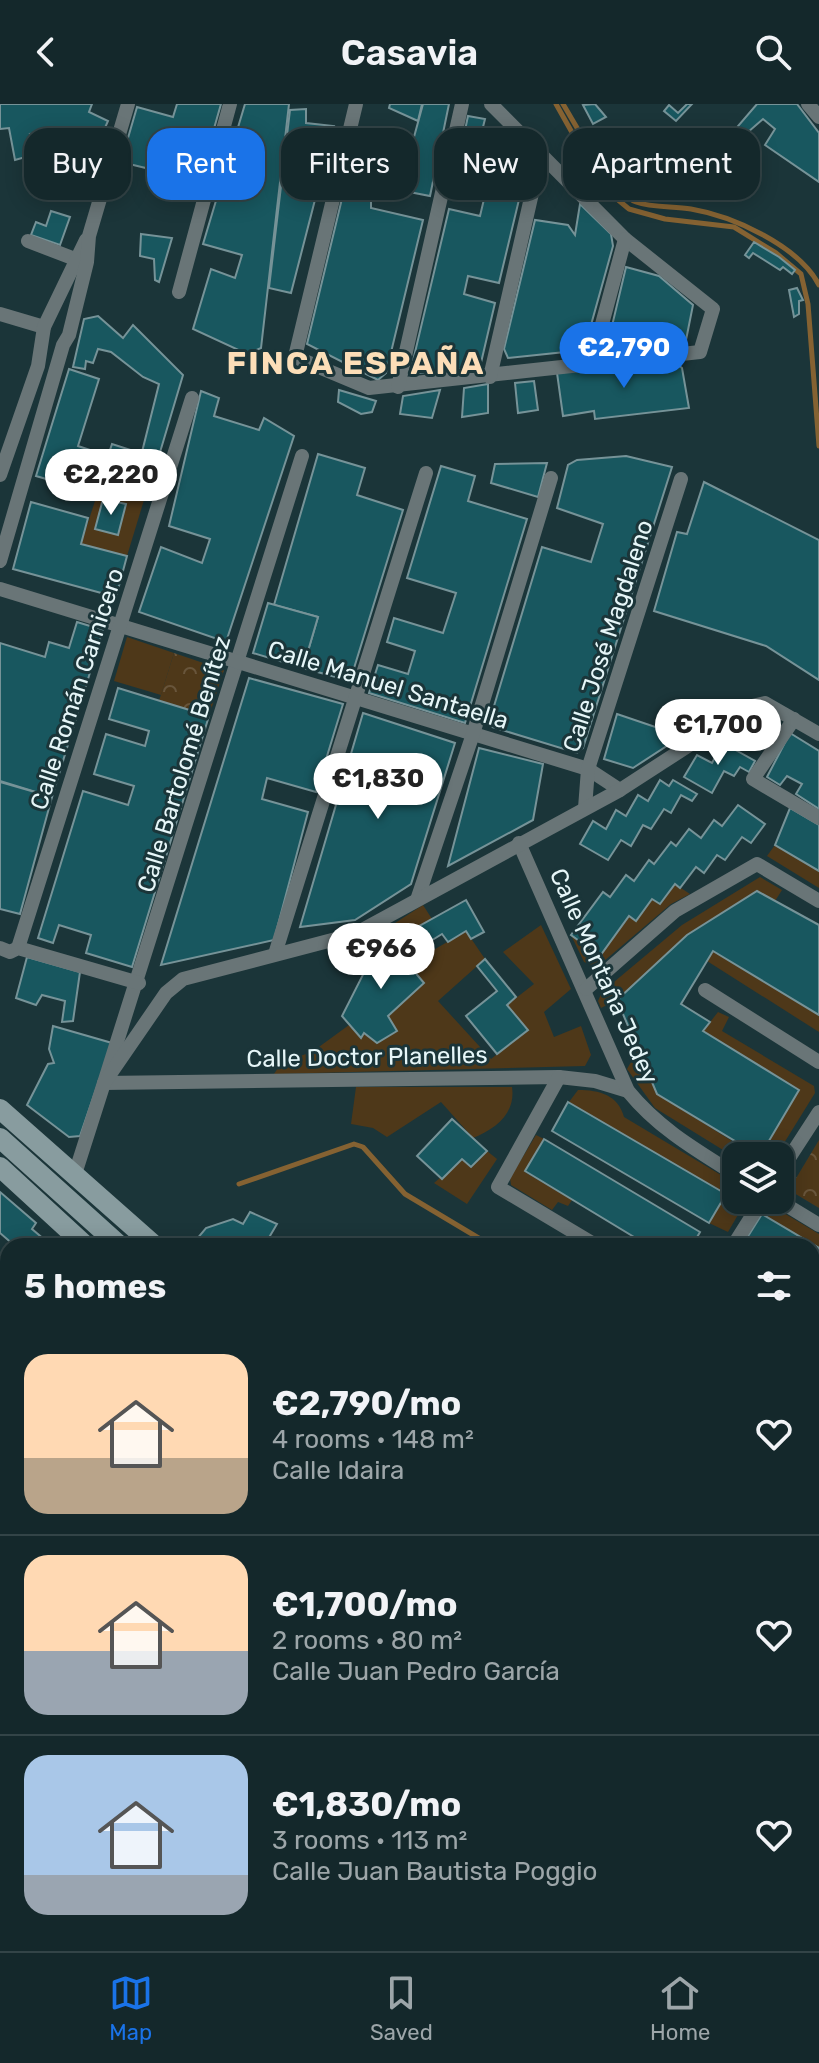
<!DOCTYPE html>
<html lang="en">
<head>
<meta charset="utf-8">
<style>
	:root { --surface:#14282b; --page:#213437; --text:#f1f3f6; --muted:#9da6a9; --line:#334447; --accent:#1a73e8 }
	body { margin:0; font-family:Rubik,sans-serif; background:var(--page); color:var(--text); height:100vh; display:flex; flex-direction:column; font-size:30px; white-space:nowrap }
	* { box-sizing:border-box; margin:0 }
	p { font-size:26px; color:var(--muted) }
	.icon { flex:none; width:44px; height:44px; fill:none; stroke:currentColor; stroke-width:2; stroke-linecap:round; stroke-linejoin:round }
	.map { position:relative; flex:1; overflow:hidden }
	.sheet { position:absolute; left:0px; top:1134px; width:820px; height:714px; display:flex; flex-direction:column; background:var(--surface); border-radius:24px 24px 0 0; box-shadow:0 4px 20px #0003,0 0 0 2px var(--line) }
	.sheet>* { flex:none }
	.top-card { position:absolute; left:24px; top:24px; width:772px; height:72px; display:flex; gap:16px }
	.buttons { position:absolute; left:722px; top:1038px; display:grid; gap:16px }
	.buttons a { display:grid; place-items:center; width:72px; height:72px; border-radius:16px; background:var(--surface); box-shadow:0 4px 20px #0003,0 0 0 2px var(--line); font-size:40px }
	.price { position:absolute; translate:-50% -68px; padding:0 18px; border-radius:28px; background:#fff; color:#222; font-size:26px; line-height:52px; filter:drop-shadow(0 2px 4px #0008) }
	.price::after { content:''; position:absolute; left:50%; top:48px; width:24px; height:18px; margin-left:-12px; background:inherit; clip-path:polygon(0 0,100% 0,50% 100%) }
	.price.active { background:var(--accent); color:#fff }
	ul { padding:0; list-style:none }
	li { display:flex; align-items:center; gap:24px; height:200px; padding:0 24px }
	li+li { border-top:2px solid var(--line) }
	li span { display:grid; place-items:center; flex:none; width:224px; height:160px; border-radius:24px; color:#555 }
	li>.icon { margin-inline-start:auto }
	span .icon { width:96px; height:96px; fill:#fffc; stroke-width:1 }
	li b { font-size:34px }
	h2 { display:flex; justify-content:space-between; align-items:center; height:96px; padding:0 24px; font-size:34px }
	.chip { padding:0 28px; border-radius:24px; background:var(--surface); box-shadow:0 4px 20px #0003,0 0 0 2px var(--line); font-size:28px; line-height:72px }
	.chip.active { background:var(--accent); color:#fff }
	header { display:flex; justify-content:space-between; align-items:center; height:104px; padding:0 24px; background:var(--surface); font-size:36px; font-weight:600 }
	.tab-bar { display:flex; justify-content:space-around; align-items:center; height:112px; border-top:2px solid var(--line); background:var(--surface); font-size:22px; color:var(--muted) }
	.tab-bar a { display:grid; justify-items:center; gap:4px }
	.tab-bar .active { color:var(--accent) }
	.map>svg:first-child { display:block }
	.green { fill:#4e3819 }
	.forest { fill:url(#forest-crowns) }
	.lines { fill:none; stroke-linecap:round; stroke-linejoin:round }
	.stream { stroke:#856232; stroke-width:5 }
	.building { fill:#18575f; stroke:#769398; stroke-width:2 }
	.lane { stroke:#697577; stroke-width:7 }
	.street { stroke:#697577; stroke-width:14 }
	.secondary { stroke:#889c9f; stroke-width:20 }
	.labels { text-anchor:middle; dominant-baseline:central; stroke-width:6; stroke-linejoin:round; paint-order:stroke }
	.street-label { font-size:24px; fill:#e6f6f8; stroke:#1b3539 }
	.district-label { font-size:32px; font-weight:bold; letter-spacing:2px; fill:#fcdeb8; stroke:#1b3539 }
</style>
</head>
<body>
<header><svg class="icon" aria-label="back" viewBox="0 0 24 24"><path d="M15 5l-7 7 7 7"/></svg>Casavia<svg class="icon" aria-label="search" viewBox="0 0 24 24"><circle cx="10" cy="10" r="6"/><path d="M15 15l6 6"/></svg></header>
<div class="map">
<svg width="819" height="1847" viewBox="0 0 819 1847">
	<defs>
		<pattern id="forest-crowns" width="20" height="18" patternUnits="userSpaceOnUse" patternTransform="scale(2)"><rect width="20" height="18" fill="#4e3819"/><path d="M2 6a3 3 0 1 1 6 0M12 15a3 3 0 1 1 6 0" fill="none" stroke="#68553b"/></pattern>
	</defs>
	<rect width="100%" height="100%" fill="#1b3539"/>
	<g class="green">
		<polygon points="107,360 151,373 127,452 81,440"/>
		<polygon points="127,533 174,549 161,591 114,577"/>
		<polygon points="775,741 819,767 819,784 767,752"/>
		<polygon points="760,773 782,786 775,797 757,787 687,831 617,896 601,904 598,897 602,888 682,821"/>
		<polygon points="675,780 690,790 671,800 597,863 584,858 571,831 600,852 629,812 636,817 652,795 660,800"/>
		<polygon points="423,801 432,815 399,834 413,858 466,827 485,855 438,897 491,955 527,926 507,901 534,880 503,848 541,821 571,885 544,908 554,933 581,922 591,951 585,962 274,970 282,958 312,948 349,921 360,934 364,929 376,939 397,927 388,912 424,879 381,828"/>
		<polygon points="713,847 819,911 819,928 707,857"/>
		<polygon points="718,908 729,913 722,927 814,982 815,989 776,1052 760,1052 799,986 703,927"/>
		<polygon points="638,946 657,990 756,1052 736,1054 655,1004 627,965"/>
		<path d="M356 983H512C516 1010 495 1025 473 1034L441 998 387 1033 373 1024 351 1020Z"/>
		<path d="M578 986C600 986 618 991 624 1013L736 1080V1096L746 1097 728 1128 709 1119 725 1090 569 998Z"/>
		<polygon points="536,1031 544,1035 525,1068 572,1096 568,1102 558,1098 552,1106 511,1081 510,1074"/>
		<polygon points="487,1047 497,1055 467,1100 434,1079 462,1055 471,1063"/>
		<polygon points="767,1099 819,1130 819,1144 762,1110"/>
		<polygon points="0,1517 8,1518 8,1787 0,1786"/>
	</g>
	<g class="forest">
		<polygon points="174,549 224,566 209,612 159,597"/>
		<polygon points="819,1036 819,1104 789,1086"/>
		<polygon points="272,1840 794,1840 793,1847 276,1847"/>
	</g>
	<g class="lines">
		<g class="stream">
			<polyline points="556,0 592,64 611,90 629,105 665,115 734,123 776,149 801,170 808,200 819,342"/>
			<path d="M563 0C577 23 612 89 636 98 652 104 674 102 691 105 733 112 799 142 819 181"/>
			<polyline points="239,1080 354,1040 363,1043 405,1090 492,1142"/>
			<polyline points="812,1328 819,1332"/>
		</g>
	</g>
	<g class="building">
		<polygon points="0,0 92,0 89,8 108,17 89,60 54,51 61,28 30,30 36,50 15,56 9,24 0,25"/>
		<polygon points="177,0 221,0 199,77 121,58 137,3 173,13"/>
		<polygon points="245,0 289,0 261,244 247,250 193,225 211,165 235,174 242,151 203,140"/>
		<polygon points="390,0 422,0 418,17 389,4"/>
		<polygon points="423,0 449,0 430,92 399,86 407,67 393,62 405,30 414,33"/>
		<polygon points="595,0 606,13 593,20 583,1"/>
		<polygon points="687,0 692,0 676,17 664,7 669,1 678,9"/>
		<polygon points="757,0 797,0 819,29 819,78 765,41 775,25 763,15 740,35 732,29"/>
		<polygon points="306,5 306,19 334,22 291,189 269,184 290,6"/>
		<polygon points="468,12 485,15 483,23 503,27 493,71 523,79 499,179 468,172 464,190 495,199 480,263 417,269 412,261 449,105 480,112 485,91 453,83"/>
		<polygon points="346,78 371,78 371,104 423,116 386,269 378,276 307,240"/>
		<polygon points="580,100 611,130 613,142 584,246 508,254 504,245 535,116 568,121 575,131"/>
		<polygon points="51,107 70,113 60,141 31,131 36,118 46,122"/>
		<polygon points="141,130 172,134 159,178 155,176 154,155 140,152"/>
		<polygon points="754,138 779,153 795,166 792,170 783,163 780,166 753,149 749,154 745,151"/>
		<polygon points="626,163 659,172 693,201 686,236 606,247"/>
		<polygon points="797,184 803,196 799,197 799,210 794,213 789,186"/>
		<polygon points="98,212 123,234 133,221 183,271 158,355 142,348 159,280 143,273 111,248 98,245 93,259 86,257 85,265 73,263 84,215"/>
		<polygon points="672,256 682,264 689,304 595,315 594,307 563,312 557,269"/>
		<polygon points="69,265 99,275 78,342 108,352 112,340 152,353 146,372 107,360 98,390 36,372"/>
		<polygon points="534,277 538,306 518,309 515,279"/>
		<polygon points="488,280 488,309 462,313 464,284"/>
		<polygon points="339,286 376,297 372,308 361,310 338,298"/>
		<polygon points="440,286 432,314 400,310 403,292"/>
		<polygon points="201,287 219,294 214,312 259,326 264,314 294,332 226,538 139,508 161,443 202,459 210,435 169,422"/>
		<polygon points="318,350 365,364 357,391 403,406 350,577 303,564 318,513 274,501"/>
		<polygon points="626,352 672,363 583,644 577,649 492,623 491,612 542,443 591,458 603,420 557,404 568,361 577,356"/>
		<polygon points="547,359 538,393 491,379 495,360"/>
		<polygon points="441,362 475,372 468,397 527,415 465,619 369,589 378,561 408,570 415,547 387,538 394,514 443,529 456,489 407,474"/>
		<polygon points="704,378 819,436 819,576 766,542 654,507 677,428 687,430"/>
		<polygon points="103,395 126,400 118,431 95,425"/>
		<polygon points="31,398 88,414 81,440 127,452 116,493 13,465"/>
		<polygon points="268,499 318,513 303,564 253,549"/>
		<polygon points="77,518 103,526 52,693 0,677 0,539 45,553 49,538 69,544"/>
		<polygon points="249,574 343,600 316,688 267,674 262,695 308,708 274,836 161,861"/>
		<polygon points="118,584 209,612 132,863 86,849 91,831 59,821 53,839 38,834 83,687 128,701 134,682 94,670 106,630 145,642 149,627 109,615"/>
		<polygon points="363,609 455,639 411,780 355,816 300,823"/>
		<polygon points="617,610 682,632 633,664 604,655"/>
		<polygon points="790,629 819,647 819,705 796,690 802,680 787,672 780,681 767,673"/>
		<polygon points="723,639 755,657 749,668 740,663 734,672 724,667 712,689 684,673 697,651 712,659"/>
		<polygon points="479,644 543,660 533,716 448,762"/>
		<polygon points="660,676 669,682 673,676 697,690 692,697 681,691 671,709 664,705 651,725 643,721 631,742 621,736 608,756 580,740 593,717 606,725 616,706 626,712 638,691 648,697"/>
		<polygon points="0,678 52,693 20,810 0,805"/>
		<polygon points="738,701 765,720 751,739 742,733 725,756 717,751 704,769 696,763 680,784 675,780 660,800 652,795 636,817 629,812 600,852 571,831 603,788 610,793 626,771 634,777 649,756 654,760 671,738 676,742 689,725 701,734 714,716 722,722"/>
		<polygon points="790,704 819,721 819,767 775,741"/>
		<polygon points="757,787 819,821 819,911 713,847 681,900 710,918 703,927 799,986 760,1052 657,990 617,896 687,831"/>
		<polygon points="466,796 484,828 471,835 466,827 448,838 442,830 421,843 426,852 413,858 396,828 408,822 410,827"/>
		<polygon points="381,828 424,879 388,912 397,927 377,939 364,929 361,934 342,912 374,849 363,837"/>
		<polygon points="27,853 80,868 73,917 62,918 65,897 42,891 36,901 16,894"/>
		<polygon points="485,855 516,893 507,901 528,926 497,950 466,912 497,887 477,862"/>
		<polygon points="53,922 112,939 80,1032 69,1033 27,1001 48,960 54,959 49,945"/>
		<polygon points="568,998 726,1090 709,1119 552,1027"/>
		<polygon points="452,1015 487,1047 471,1063 462,1055 442,1075 417,1052"/>
		<polygon points="544,1035 700,1128 692,1142 649,1142 525,1067"/>
		<polygon points="0,1088 36,1119 32,1125 52,1142 15,1142 0,1129"/>
		<polygon points="250,1108 277,1120 264,1142 191,1142 206,1124 233,1115 243,1120"/>
		<polygon points="762,1110 819,1144 819,1181 812,1177 812,1142 753,1142 745,1137"/>
		<polygon points="0,1151 8,1158 8,1227 0,1219"/>
		<polygon points="812,1213 819,1218 819,1259 812,1255"/>
		<polygon points="0,1287 8,1300 8,1385 0,1386"/>
		<polygon points="812,1388 819,1390 819,1430 812,1428"/>
		<polygon points="170,1840 201,1840 201,1847 171,1847"/>
	</g>
	<g class="lines">
		<polyline class="lane" points="812,1359 819,1363"/>
		<g class="street">
			<polyline points="356,0 295,253 369,284 700,248 713,205 625,135 491,0"/>
			<polyline points="808,0 819,13"/>
			<polyline points="28,137 75,155"/>
			<polyline points="179,188 230,0"/>
			<polyline points="0,210 44,223"/>
			<polyline points="591,261 625,135"/>
			<polyline points="490,273 541,50"/>
			<polyline points="398,283 462,0"/>
			<polyline points="302,352 104,979 559,973 595,977 628,987"/>
			<polyline points="0,371 38,262 44,223 86,136"/>
			<polyline points="0,457 63,241 69,231 87,158 89,132 128,0"/>
			<polyline points="0,485 588,665 620,686"/>
			<polyline points="794,615 753,675 819,714"/>
			<polyline points="585,704 588,665 681,375"/>
			<path d="M519 739 628 987C658 1024 696 1046 736 1071"/>
			<polyline points="418,793 473,630 551,374"/>
			<polyline points="0,844 10,848 18,844 139,879"/>
			<polyline points="18,844 192,294"/>
			<polyline points="275,850 426,369"/>
			<polyline points="586,885 675,807 757,760 819,797"/>
			<polyline points="705,886 819,958"/>
			<polyline points="559,973 498,1083 597,1142"/>
			<polyline points="780,1068 819,1008"/>
			<polyline points="74,1073 104,979 166,889 183,875 355,830 620,686 748,603 765,599 819,630"/>
			<polyline points="778,1096 819,1121"/>
			<polyline points="733,1142 762,1096"/>
			<polyline points="0,1256 8,1263"/>
			<polyline points="812,1273 819,1277"/>
			<polyline points="0,1408 8,1406"/>
			<polyline points="250,1840 252,1847"/>
		</g>
		<g class="secondary">
			<polyline points="0,1005 155,1142"/>
			<polyline points="0,1034 120,1142"/>
			<polyline points="0,1063 86,1142"/>
			<polyline points="812,1464 819,1465"/>
			<polyline points="812,1494 819,1497"/>
		</g>
	</g>
	<g class="labels">
		<g class="street-label">
			<text transform="translate(608 532) rotate(-72)">Calle José Magdaleno</text>
			<text transform="translate(388 581) rotate(17)">Calle Manuel Santaella</text>
			<text transform="translate(77 585) rotate(-72)">Calle Román Carnicero</text>
			<text transform="translate(184 660) rotate(-73)">Calle Bartolomé Benítez</text>
			<text transform="translate(604 872) rotate(66)">Calle Montaña Jedey</text>
			<text transform="translate(367 953) rotate(-1)">Calle Doctor Planelles</text>
		</g>
		<g class="district-label">
			<text x="356" y="259">FINCA ESPAÑA</text>
		</g>
	</g>
</svg>
<div class="buttons">
<a><svg class="icon" aria-label="layers" viewBox="0 0 24 24"><path d="M12 4l9 5-9 5-9-5zM3 14l9 5 9-5"/></svg></a>
</div>
<b class="price active" style="left:624px;top:286px">€2,790</b>
<b class="price" style="left:111px;top:413px">€2,220</b>
<b class="price" style="left:718px;top:663px">€1,700</b>
<b class="price" style="left:378px;top:717px">€1,830</b>
<b class="price" style="left:381px;top:887px">€966</b>
<div class="top-card">
<a class="chip">Buy</a>
<a class="chip active">Rent</a>
<a class="chip">Filters</a>
<a class="chip">New</a>
<a class="chip">Apartment</a>
</div>
<section class="sheet">
<h2>5 homes<svg class="icon" aria-label="filters" viewBox="0 0 24 24"><path d="M4 7h16M4 17h16"/><circle cx="9" cy="7" r="2"/><circle cx="15" cy="17" r="2"/></svg></h2>
<ul>
<li><span style="background:linear-gradient(#ffd9b3 65%,#b9a48a 0)"><svg class="icon" aria-label="home" viewBox="0 0 24 24"><path d="M3 11l9-7 9 7M6 9v11h12V9"/></svg></span><div><b>€2,790/mo</b><p>4 rooms · 148 m²</p><p>Calle Idaira</p></div><svg class="icon" aria-label="heart" viewBox="0 0 24 24"><path d="M12 20l-8-8c-3-5 5-10 8-4 3-6 11-1 8 4z"/></svg></li>
<li><span style="background:linear-gradient(#ffd9b3 60%,#9aa5b1 0)"><svg class="icon" aria-label="home" viewBox="0 0 24 24"><path d="M3 11l9-7 9 7M6 9v11h12V9"/></svg></span><div><b>€1,700/mo</b><p>2 rooms · 80 m²</p><p>Calle Juan Pedro García</p></div><svg class="icon" aria-label="heart" viewBox="0 0 24 24"><path d="M12 20l-8-8c-3-5 5-10 8-4 3-6 11-1 8 4z"/></svg></li>
<li><span style="background:linear-gradient(#a9c7e8 75%,#9aa5b1 0)"><svg class="icon" aria-label="home" viewBox="0 0 24 24"><path d="M3 11l9-7 9 7M6 9v11h12V9"/></svg></span><div><b>€1,830/mo</b><p>3 rooms · 113 m²</p><p>Calle Juan Bautista Poggio</p></div><svg class="icon" aria-label="heart" viewBox="0 0 24 24"><path d="M12 20l-8-8c-3-5 5-10 8-4 3-6 11-1 8 4z"/></svg></li>
</ul>
</section>
</div>
<nav class="tab-bar">
<a class="active"><svg class="icon" aria-label="map" viewBox="0 0 24 24"><path d="M3 6l6-2 6 2 6-2v14l-6 2-6-2-6 2zM9 4v14M15 6v14"/></svg>Map</a>
<a><svg class="icon" aria-label="saved" viewBox="0 0 24 24"><path d="M7 4h10v16l-5-4-5 4z"/></svg>Saved</a>
<a><svg class="icon" aria-label="home" viewBox="0 0 24 24"><path d="M3 11l9-7 9 7M6 9v11h12V9"/></svg>Home</a>
</nav>
</body>
</html>
